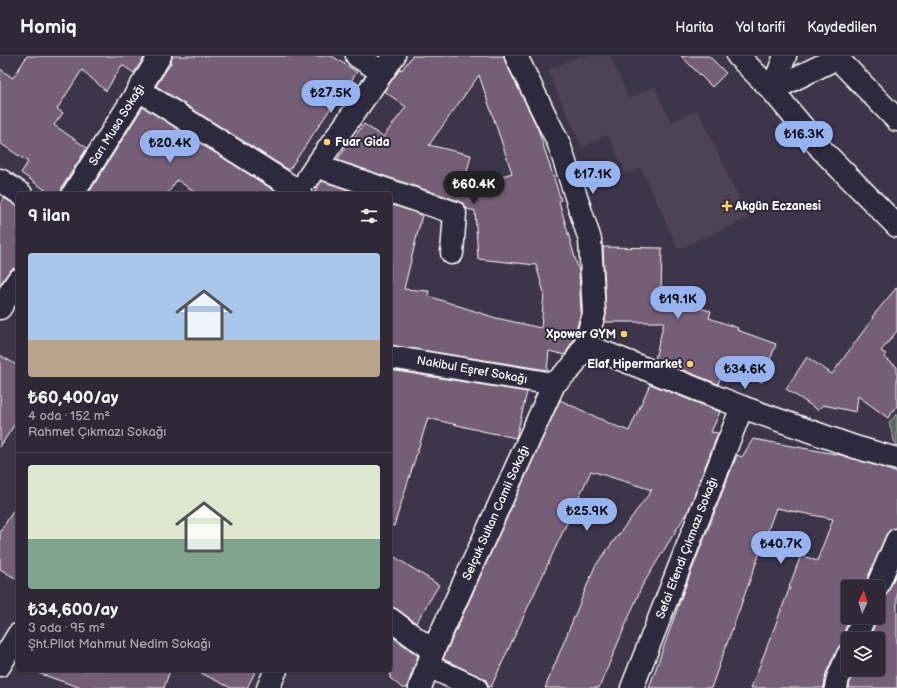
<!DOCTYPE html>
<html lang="tr">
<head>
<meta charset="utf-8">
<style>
	:root { --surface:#2e2837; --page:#36303f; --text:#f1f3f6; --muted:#a7a6ad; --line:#494452; --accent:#95b2f1 }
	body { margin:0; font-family:"Balsamiq Sans",sans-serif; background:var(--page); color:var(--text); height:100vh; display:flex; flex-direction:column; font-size:15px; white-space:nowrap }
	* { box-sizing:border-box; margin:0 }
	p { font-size:13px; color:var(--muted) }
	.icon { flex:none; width:22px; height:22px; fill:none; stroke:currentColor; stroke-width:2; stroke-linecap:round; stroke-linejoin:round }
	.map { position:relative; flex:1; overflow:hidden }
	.drawer { position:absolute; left:16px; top:136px; width:376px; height:480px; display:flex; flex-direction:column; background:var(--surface); border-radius:4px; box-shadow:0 1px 3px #0004,0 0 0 1px var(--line) }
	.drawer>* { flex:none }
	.needle { width:26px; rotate:4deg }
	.buttons { position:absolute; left:841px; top:524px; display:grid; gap:8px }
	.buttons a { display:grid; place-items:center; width:44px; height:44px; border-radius:4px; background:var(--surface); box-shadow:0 1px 3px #0004,0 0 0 1px var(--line); font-size:20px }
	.price { position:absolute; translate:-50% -34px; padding:0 9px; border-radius:14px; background:var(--accent); color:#111; font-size:13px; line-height:26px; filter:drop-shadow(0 1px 2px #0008) }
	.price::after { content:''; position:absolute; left:50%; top:24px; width:12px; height:9px; margin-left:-6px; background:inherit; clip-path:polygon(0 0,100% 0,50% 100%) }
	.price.on { background:#222; color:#fff }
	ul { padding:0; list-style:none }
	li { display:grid; align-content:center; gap:8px; height:212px; padding:0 12px }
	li+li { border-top:1px solid var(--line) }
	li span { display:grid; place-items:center; height:124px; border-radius:4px; color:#555 }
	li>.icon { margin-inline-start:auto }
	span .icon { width:72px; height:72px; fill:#fffc; stroke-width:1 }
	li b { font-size:17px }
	h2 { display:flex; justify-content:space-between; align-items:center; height:48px; padding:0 12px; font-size:17px }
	header { display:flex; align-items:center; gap:24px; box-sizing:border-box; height:56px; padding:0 20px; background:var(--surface); border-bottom:1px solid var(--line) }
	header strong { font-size:19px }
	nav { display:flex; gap:22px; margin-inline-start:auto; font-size:14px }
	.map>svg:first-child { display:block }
	.built { fill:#4e4257 }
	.green { fill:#5a6a61; stroke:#acb4b0 }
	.building { fill:#745f77; stroke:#fff; fill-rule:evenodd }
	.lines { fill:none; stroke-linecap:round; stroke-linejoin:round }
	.minor-casing { stroke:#fff; stroke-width:25 }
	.major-casing { stroke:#fff; stroke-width:25 }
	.minor { stroke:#2f2a3d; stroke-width:22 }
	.major { stroke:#2f2a3d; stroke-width:22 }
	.poi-dot { fill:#ffd166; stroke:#2f2a3d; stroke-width:1.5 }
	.labels { text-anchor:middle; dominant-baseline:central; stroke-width:4; stroke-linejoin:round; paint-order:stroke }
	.street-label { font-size:12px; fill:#fff; stroke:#2f2a3d }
	.poi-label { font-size:12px; font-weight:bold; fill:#fff; stroke:#2f2a3d; text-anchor:start }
</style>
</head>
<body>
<header>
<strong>Homiq</strong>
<nav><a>Harita</a><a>Yol tarifi</a><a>Kaydedilen</a></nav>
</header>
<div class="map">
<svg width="897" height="632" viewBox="0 0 897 632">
	<rect width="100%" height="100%" fill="#3d3549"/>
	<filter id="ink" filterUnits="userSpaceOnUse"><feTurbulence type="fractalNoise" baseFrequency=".025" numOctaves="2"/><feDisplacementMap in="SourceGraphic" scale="8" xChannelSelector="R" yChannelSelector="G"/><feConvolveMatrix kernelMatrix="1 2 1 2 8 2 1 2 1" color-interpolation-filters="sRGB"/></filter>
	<g filter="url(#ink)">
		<polygon class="built" points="579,0 610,0 629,42 655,31 671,66 698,54 748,162 678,193 641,112 626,118 608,79 582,91 547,14"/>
		<polygon class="green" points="897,358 897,396 889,366"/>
		<g class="building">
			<polygon points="27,0 145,0 134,17 122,9 106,35 82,14 57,53 63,57 54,69 87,92 62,131 61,138 51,138 21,117 28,106 0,87 0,13 13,22"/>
			<polygon points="172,0 332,0 357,16 339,44 337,43 289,114 156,30 171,7"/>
			<path d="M412 0H504L505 5 538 73 561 144 559 145 579 216 581 257 573 284 565 299 549 295 547 314 390 289V148L422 159 404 233 429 235 428 240 496 262 541 272 544 237 536 209 478 203 475 155 467 153 464 148 459 145 337 104 364 68 383 81 406 51 384 35 400 13 402 14ZM479 19 512 117 463 133 471 99 429 89Z"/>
			<polygon points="681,0 709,0 726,17 712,31"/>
			<polygon points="143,51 275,135 273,138 198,138 177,124 167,138 88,138"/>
			<polygon points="322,125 360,138 313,138"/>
			<polygon points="4,142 14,148 18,150 18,212 12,213 8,217 0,229 0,148"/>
			<polygon points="603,191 662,192 661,242 711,255 709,262 738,272 737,274 776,288 762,326 724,313 718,328 655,303 664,266 605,266 606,257"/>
			<polygon points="897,231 897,275 881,295 886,298 884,301 897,311 897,350 888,362 858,340 856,356 823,349 818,354 786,333 807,301 832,318 873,262 872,261"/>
			<polygon points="0,299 18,310 18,363 0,391"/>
			<polygon points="390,314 527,336 516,382 482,375 428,362 394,470 390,469"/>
			<polygon points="650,328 720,356 711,376 718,377 689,453 642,530 599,632 545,632 595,510 652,434 591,415 491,631 488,630 486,624 481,621 443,603 560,344 613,369 629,375"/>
			<polygon points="753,383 841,399 884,412 897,417 897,472 890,474 886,479 866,526 865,531 848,531 848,561 850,561 843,579 843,584 844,588 840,589 837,594 826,617 824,632 751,632 790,531 789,531 801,499 817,505 833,463 776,452 711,632 649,632 684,534 737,399 742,401"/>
			<polygon points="18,447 18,524 0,513 0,476"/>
			<polygon points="390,498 439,529 416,567 397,553 390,551"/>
			<polygon points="897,516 897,632 849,632 850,626 856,613 878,613 878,583 869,583 876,566 876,561 878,561 878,543 884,541 888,536"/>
			<polygon points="390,579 418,600 408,628 408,632 402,632 390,622"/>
			<polygon points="38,614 170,614 164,632 81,632 38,617"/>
			<polygon points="195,614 256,614 247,632 231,632"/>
		</g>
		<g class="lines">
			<g class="minor-casing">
				<g id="minor">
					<polyline points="357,0 382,16"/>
					<polyline points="738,0 772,34 822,94 897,170"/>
					<polyline points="139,34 300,136"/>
					<polyline points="316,110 455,157 452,197"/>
					<polyline points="308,122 316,110 394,0"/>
					<polyline points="0,124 21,138"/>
					<polyline points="73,138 160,0"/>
					<polyline points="0,252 18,224"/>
					<polyline points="585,289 656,317 742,351 855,391 897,403"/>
					<polyline points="390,301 554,328"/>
					<polyline points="877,531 897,484"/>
					<polyline points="390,563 433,595"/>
					<polyline points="855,583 864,561"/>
					<polyline points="0,609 18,579"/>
					<polyline points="428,610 476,632"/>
					<polyline points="268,632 276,614"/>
					<polyline points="420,632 433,595 554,328 572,311 585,289 594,258 590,184 559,88 516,0"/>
					<polyline points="632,632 742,351"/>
					<polyline points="836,632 838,622 848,599"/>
				</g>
			</g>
			<g class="major-casing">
				<g id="major">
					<polyline points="785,0 772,34 837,2"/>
					<polyline points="835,0 897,64"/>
				</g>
			</g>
			<use href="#minor" class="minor"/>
			<use href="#major" class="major"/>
		</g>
	</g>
	<g class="poi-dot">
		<circle cx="327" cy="86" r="4"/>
		<path d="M725 144h4v4h4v4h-4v4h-4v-4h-4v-4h4z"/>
		<circle cx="624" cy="278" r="4"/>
		<circle cx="690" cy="308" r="4"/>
	</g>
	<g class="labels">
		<g class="street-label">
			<text transform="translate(117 69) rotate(-58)">Sarı Musa Sokağı</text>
			<text transform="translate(472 314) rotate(10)">Nakibul Eşref Sokağı</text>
			<text transform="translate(496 457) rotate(-66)">Selçuk Sultan Camii Sokağı</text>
			<text transform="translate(687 492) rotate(-69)">Sefai Efendi Çıkmazı Sokağı</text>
		</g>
		<g class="poi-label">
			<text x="335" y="86">Fuar Gida</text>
			<text x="735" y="150">Akgün Eczanesi</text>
			<text x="616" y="278" text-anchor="end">Xpower GYM</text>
			<text x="682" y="308" text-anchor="end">Elaf Hipermarket</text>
		</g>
	</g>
</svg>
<div class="buttons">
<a><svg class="needle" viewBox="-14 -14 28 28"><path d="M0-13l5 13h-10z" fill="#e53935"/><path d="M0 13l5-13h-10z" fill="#a7a6ad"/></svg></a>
<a><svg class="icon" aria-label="layers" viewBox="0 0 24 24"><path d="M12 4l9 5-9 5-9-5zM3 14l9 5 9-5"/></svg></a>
</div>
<b class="price" style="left:331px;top:58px">₺27.5K</b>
<b class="price" style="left:804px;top:99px">₺16.3K</b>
<b class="price" style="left:170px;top:108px">₺20.4K</b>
<b class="price" style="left:593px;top:139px">₺17.1K</b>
<b class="price on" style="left:474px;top:149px">₺60.4K</b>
<b class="price" style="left:678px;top:264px">₺19.1K</b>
<b class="price" style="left:745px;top:334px">₺34.6K</b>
<b class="price" style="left:587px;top:476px">₺25.9K</b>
<b class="price" style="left:781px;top:509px">₺40.7K</b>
<section class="drawer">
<h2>9 ilan<svg class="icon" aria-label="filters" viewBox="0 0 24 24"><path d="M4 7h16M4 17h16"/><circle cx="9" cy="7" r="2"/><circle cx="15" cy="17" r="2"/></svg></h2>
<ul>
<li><span style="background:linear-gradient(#a9c7e8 70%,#b9a48a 0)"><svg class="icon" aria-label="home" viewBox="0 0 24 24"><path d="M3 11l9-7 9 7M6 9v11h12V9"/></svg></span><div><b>₺60,400/ay</b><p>4 oda · 152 m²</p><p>Rahmet Çıkmazı Sokağı</p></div></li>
<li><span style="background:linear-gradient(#dfe7d0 60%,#7fa58c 0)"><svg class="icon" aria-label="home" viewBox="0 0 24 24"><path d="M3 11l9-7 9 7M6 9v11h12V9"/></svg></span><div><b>₺34,600/ay</b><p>3 oda · 95 m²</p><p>Şht.Pilot Mahmut Nedim Sokağı</p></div></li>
</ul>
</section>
</div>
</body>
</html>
